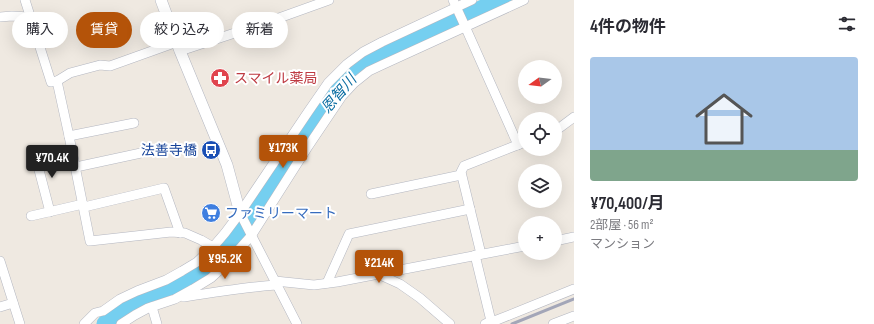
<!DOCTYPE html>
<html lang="ja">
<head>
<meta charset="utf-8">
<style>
	:root { --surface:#fff; --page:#f2f2f3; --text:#2b2b33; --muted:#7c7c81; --line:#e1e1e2; --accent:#b45309 }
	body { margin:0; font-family:"Sofia Sans Condensed","Noto Sans JP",sans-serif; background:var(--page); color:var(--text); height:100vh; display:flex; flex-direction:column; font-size:15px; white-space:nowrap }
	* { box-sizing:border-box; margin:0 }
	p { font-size:13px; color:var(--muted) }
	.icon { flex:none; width:22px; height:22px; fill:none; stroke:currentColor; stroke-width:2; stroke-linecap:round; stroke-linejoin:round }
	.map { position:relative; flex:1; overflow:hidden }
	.sheet { display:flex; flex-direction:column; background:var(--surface); width:300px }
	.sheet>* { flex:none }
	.guide { position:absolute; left:12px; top:12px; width:380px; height:36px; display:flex; gap:8px }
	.needle { width:26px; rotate:255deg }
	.tools { position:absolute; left:518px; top:60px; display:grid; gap:8px }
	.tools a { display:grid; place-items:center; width:44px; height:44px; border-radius:50%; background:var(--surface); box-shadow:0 4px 16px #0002; font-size:20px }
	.price { position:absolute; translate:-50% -34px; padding:0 9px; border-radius:4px; background:var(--accent); color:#fff; font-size:13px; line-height:26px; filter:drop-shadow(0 1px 2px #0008) }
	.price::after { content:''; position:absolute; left:50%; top:24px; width:12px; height:9px; margin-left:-6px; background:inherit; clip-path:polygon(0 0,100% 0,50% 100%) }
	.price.on { background:#222; color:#fff }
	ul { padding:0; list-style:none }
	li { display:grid; align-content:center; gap:8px; height:212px; padding:0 16px }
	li+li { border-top:1px solid var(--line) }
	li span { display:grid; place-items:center; height:124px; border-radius:4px; color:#555 }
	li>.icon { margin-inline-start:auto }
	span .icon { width:72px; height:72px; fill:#fffc; stroke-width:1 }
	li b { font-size:17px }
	h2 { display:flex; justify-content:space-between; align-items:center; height:48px; padding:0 16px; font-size:17px }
	.tag { padding:0 14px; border-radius:18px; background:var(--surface); box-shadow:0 4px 16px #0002; font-size:14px; line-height:36px }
	.tag.on { background:var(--accent); color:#fff }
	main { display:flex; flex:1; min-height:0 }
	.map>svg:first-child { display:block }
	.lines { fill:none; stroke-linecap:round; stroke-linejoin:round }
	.river { stroke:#75cff0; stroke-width:19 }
	.minor-casing { stroke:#b4b7c1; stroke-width:10 }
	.tertiary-casing { stroke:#b4b7c1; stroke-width:12 }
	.minor { stroke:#fff; stroke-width:9 }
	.tertiary { stroke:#fff; stroke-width:11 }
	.rail { stroke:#a3a6b8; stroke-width:3 }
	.labels { text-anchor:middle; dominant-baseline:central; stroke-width:4; stroke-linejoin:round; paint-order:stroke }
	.health-label { font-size:14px; fill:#be3a42; stroke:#fff; text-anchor:start }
	.transit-label { font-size:14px; fill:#164399; stroke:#fff; text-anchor:end }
	.shop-label { font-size:14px; fill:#366cbe; stroke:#fff; text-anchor:start }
	.water-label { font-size:15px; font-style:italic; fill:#0d6fa3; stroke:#fff }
</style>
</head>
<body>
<main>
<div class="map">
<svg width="574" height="324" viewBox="0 0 574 324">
	<rect width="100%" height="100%" fill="#efe9e1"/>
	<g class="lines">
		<polyline class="river" points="106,324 118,313 196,277 222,255 253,212 332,98 348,79 364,66 384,54 503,0"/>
		<g class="minor-casing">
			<g id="minor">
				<polyline points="25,0 51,82 57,81 69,136 90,241 171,232 185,233 201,240 213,247"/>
				<polyline points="453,0 464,24 518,145"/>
				<polyline points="0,17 12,16 30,17"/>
				<polyline points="180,51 265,23 329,0"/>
				<polyline points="57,81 70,73 100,65 110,66 177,42"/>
				<polyline points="555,130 558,129 574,117"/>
				<polyline points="69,136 134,123"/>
				<polyline points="76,167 141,153"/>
				<polyline points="371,194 461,175"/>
				<polyline points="84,207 164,188 180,233"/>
				<polyline points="50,212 38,166 73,157"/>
				<polyline points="240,213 297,324"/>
				<polyline points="31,216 83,204"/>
				<polyline points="555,241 574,237"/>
				<polyline points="481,254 461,172 464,166 525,142"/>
				<polyline points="475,255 491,321 485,324"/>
				<polyline points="0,261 20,324"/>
				<polyline points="378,274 400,284 420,298 450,324"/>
				<polyline points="275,281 314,285 337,282 525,246"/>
				<polyline points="327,283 349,234 470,209"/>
				<path d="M184 297C215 292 246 287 277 285"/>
				<polyline points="0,307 13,303"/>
				<polyline points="152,307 157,324"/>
				<polyline points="491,321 497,320 574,289"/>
				<polyline points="84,324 95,313 103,311 120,299 137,291 166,280 182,271 197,262 213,247 225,233 240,213 308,112 328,83 347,64 363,52 382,42 472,0"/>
				<polyline points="121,324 135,315 148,308 175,299 193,289 211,278 225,265 251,236 307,148 342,96 354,83 369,71 384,64 524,0"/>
				<polyline points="553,324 574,316"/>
			</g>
		</g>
		<g class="tertiary-casing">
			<polyline id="tertiary" points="161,0 180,51 227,165 240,213"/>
		</g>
		<use href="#minor" class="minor"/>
		<use href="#tertiary" class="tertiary"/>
		<polyline class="rail" points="512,324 574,299"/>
	</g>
	<defs>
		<g id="pharmacy-disc" transform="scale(1)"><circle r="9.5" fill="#e0444e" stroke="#fff"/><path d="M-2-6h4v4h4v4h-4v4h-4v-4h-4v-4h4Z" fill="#fff"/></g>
		<g id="bus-disc" transform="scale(1)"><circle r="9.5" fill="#1a4fb4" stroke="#fff"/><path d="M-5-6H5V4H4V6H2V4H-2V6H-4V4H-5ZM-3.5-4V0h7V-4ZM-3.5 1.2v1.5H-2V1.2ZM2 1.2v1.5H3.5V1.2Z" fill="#fff"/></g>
		<g id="supermarket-disc" transform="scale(1)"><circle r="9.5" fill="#3f7fe0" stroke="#fff"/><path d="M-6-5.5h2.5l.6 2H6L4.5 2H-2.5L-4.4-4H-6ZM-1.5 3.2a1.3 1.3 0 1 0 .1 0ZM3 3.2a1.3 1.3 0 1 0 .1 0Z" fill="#fff"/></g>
	</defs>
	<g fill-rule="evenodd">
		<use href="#pharmacy-disc" x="220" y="78"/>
		<use href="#bus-disc" x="211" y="150"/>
		<use href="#supermarket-disc" x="211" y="213"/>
	</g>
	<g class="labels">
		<g class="health-label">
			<text x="234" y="78">スマイル薬局</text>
		</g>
		<g class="transit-label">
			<text x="197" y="150">法善寺橋</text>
		</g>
		<g class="shop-label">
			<text x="225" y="213">ファミリーマート</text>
		</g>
		<g class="water-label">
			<text transform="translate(339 94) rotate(-49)">恩智川</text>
		</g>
	</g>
</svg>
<div class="tools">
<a><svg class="needle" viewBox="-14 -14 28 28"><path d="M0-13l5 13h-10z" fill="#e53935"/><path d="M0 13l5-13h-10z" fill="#7c7c81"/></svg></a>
<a><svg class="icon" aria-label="locate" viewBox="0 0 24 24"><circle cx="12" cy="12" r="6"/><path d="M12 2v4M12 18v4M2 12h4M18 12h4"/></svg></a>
<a><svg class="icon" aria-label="layers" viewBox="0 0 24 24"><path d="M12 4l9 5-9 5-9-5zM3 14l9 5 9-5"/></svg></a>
<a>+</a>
</div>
<b class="price" style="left:283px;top:169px">¥173K</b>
<b class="price on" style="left:52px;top:179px">¥70.4K</b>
<b class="price" style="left:225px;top:280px">¥95.2K</b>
<b class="price" style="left:379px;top:284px">¥214K</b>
<div class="guide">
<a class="tag">購入</a>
<a class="tag on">賃貸</a>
<a class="tag">絞り込み</a>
<a class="tag">新着</a>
</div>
</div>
<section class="sheet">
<h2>4件の物件<svg class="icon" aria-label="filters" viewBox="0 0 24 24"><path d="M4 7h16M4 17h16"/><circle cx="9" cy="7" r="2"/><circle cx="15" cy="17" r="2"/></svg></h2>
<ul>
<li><span style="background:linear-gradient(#a9c7e8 75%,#7fa58c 0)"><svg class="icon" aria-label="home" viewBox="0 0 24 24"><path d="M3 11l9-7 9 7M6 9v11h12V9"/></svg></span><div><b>¥70,400/月</b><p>2部屋 · 56 m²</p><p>マンション</p></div></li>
</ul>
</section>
</main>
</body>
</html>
